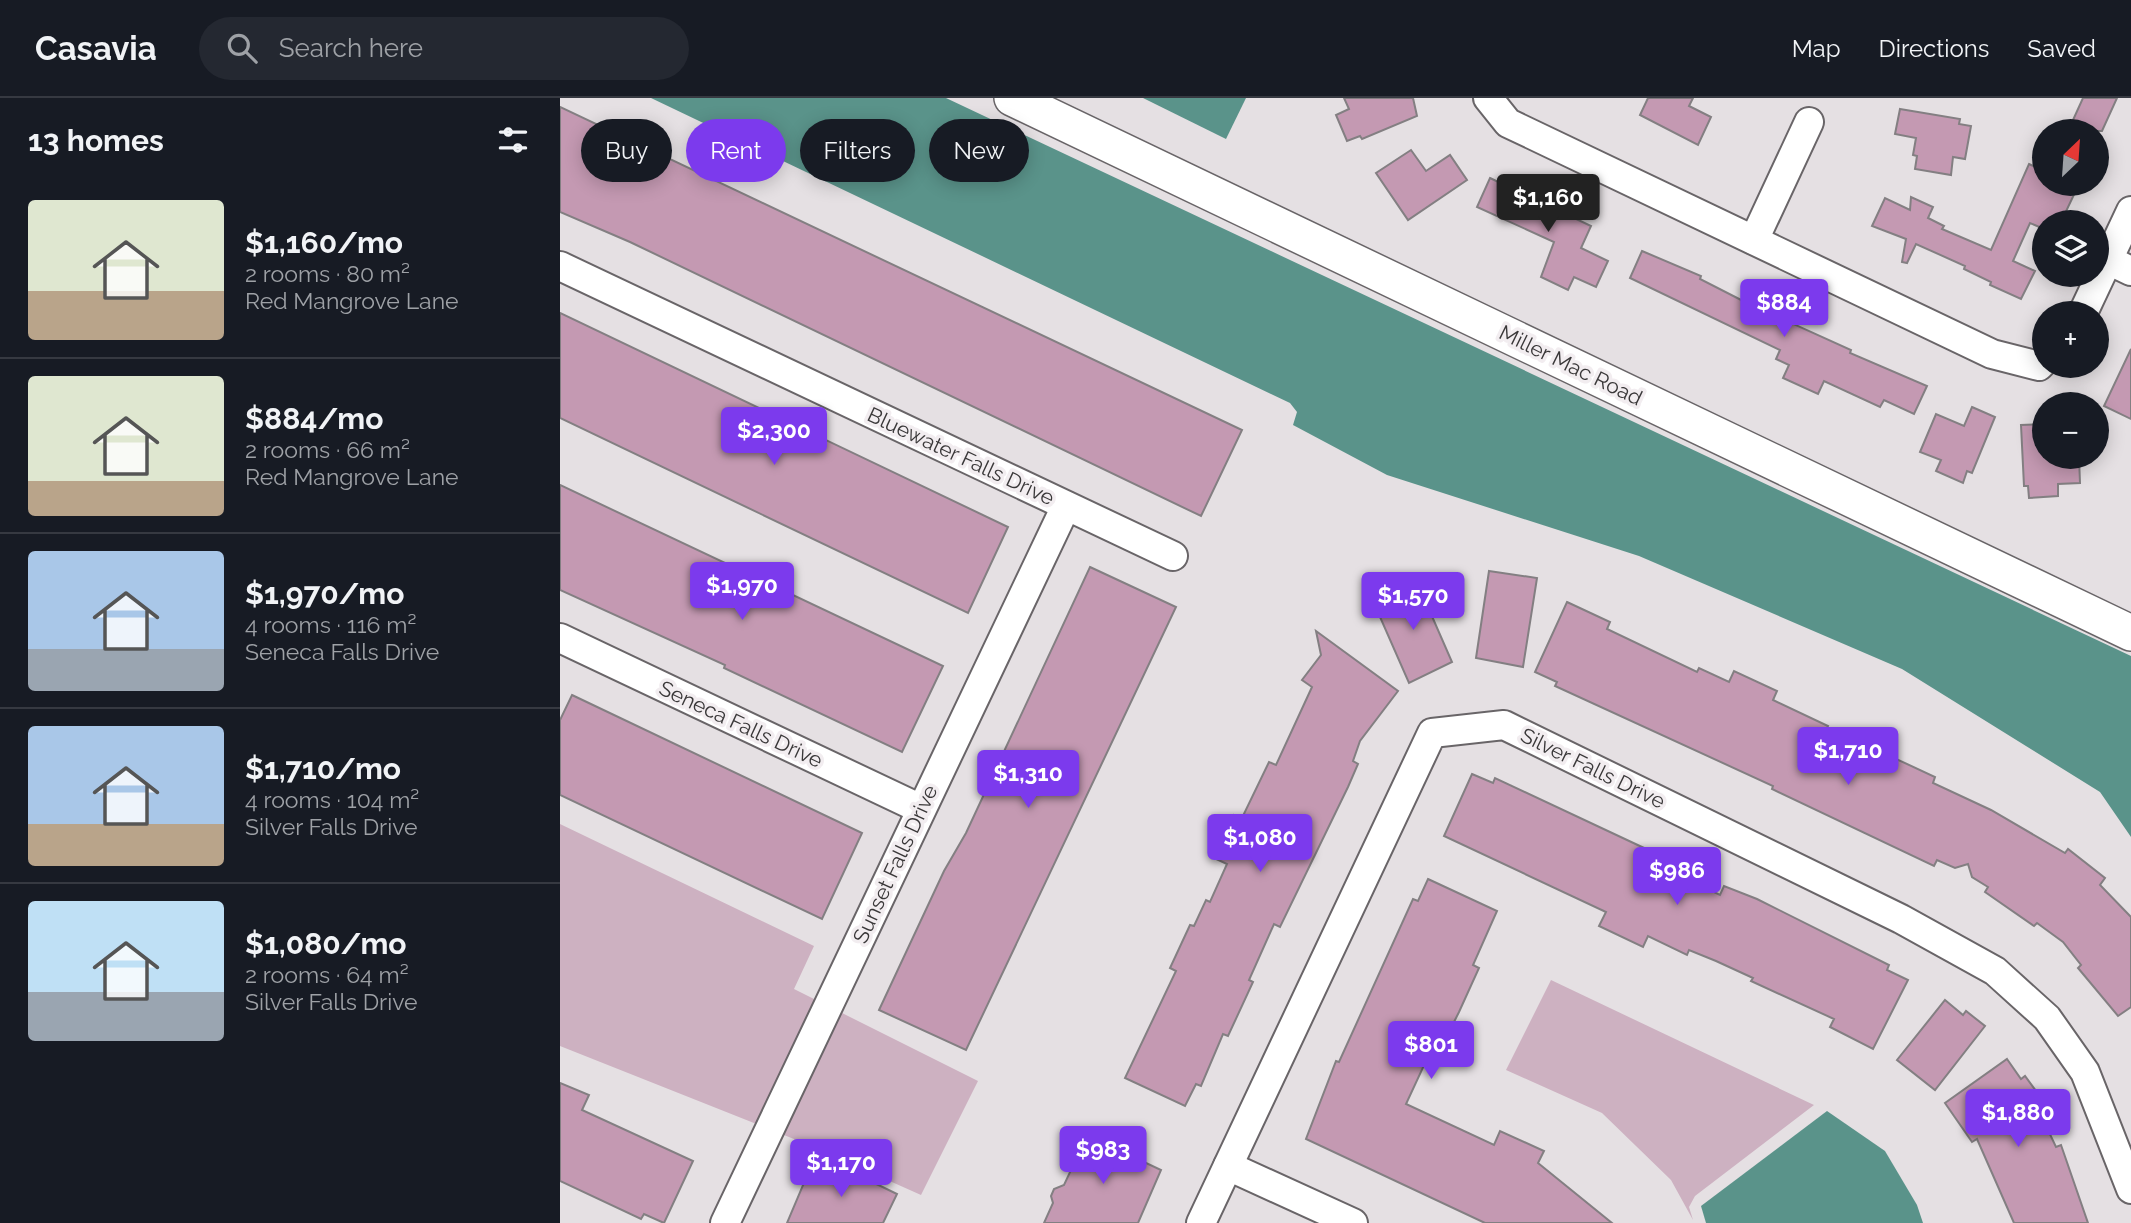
<!DOCTYPE html>
<html lang="en">
<head>
<meta charset="utf-8">
<style>
	:root { --surface:#171b24; --page:#242831; --text:#f1f3f6; --muted:#9ea1a6; --line:#363941; --accent:#7c3aed }
	body { margin:0; font-family:Raleway,sans-serif; background:var(--page); color:var(--text); height:100vh; display:flex; flex-direction:column; font-size:26px; white-space:nowrap }
	* { box-sizing:border-box; margin:0 }
	p { font-size:23px; color:var(--muted) }
	.icon { flex:none; width:38px; height:38px; fill:none; stroke:currentColor; stroke-width:2; stroke-linecap:round; stroke-linejoin:round }
	.map { position:relative; flex:1; overflow:hidden }
	.sheet { display:flex; flex-direction:column; background:var(--surface); width:560px }
	.sheet>* { flex:none }
	.top-card { position:absolute; left:21px; top:21px; width:665px; height:63px; display:flex; gap:14px }
	.needle { width:46px; rotate:25deg }
	.buttons { position:absolute; left:1472px; top:21px; display:grid; gap:14px }
	.buttons a { display:grid; place-items:center; width:77px; height:77px; border-radius:50%; background:var(--surface); box-shadow:0 4px 18px #0003; font-size:35px }
	.price { position:absolute; translate:-50% -60px; padding:0 16px; border-radius:7px; background:var(--accent); color:#fff; font-size:23px; line-height:46px; filter:drop-shadow(0 2px 4px #0008) }
	.price::after { content:''; position:absolute; left:50%; top:42px; width:21px; height:16px; margin-left:-10px; background:inherit; clip-path:polygon(0 0,100% 0,50% 100%) }
	.price.selected { background:#222; color:#fff }
	ul { padding:0; list-style:none }
	li { display:flex; align-items:center; gap:21px; height:175px; padding:0 28px }
	li+li { border-top:2px solid var(--line) }
	li span { display:grid; place-items:center; flex:none; width:196px; height:140px; border-radius:7px; color:#555 }
	li>.icon { margin-inline-start:auto }
	span .icon { width:84px; height:84px; fill:#fffc; stroke-width:1 }
	li b { font-size:30px }
	h2 { display:flex; justify-content:space-between; align-items:center; height:84px; padding:0 28px; font-size:30px }
	.chip { padding:0 24px; border-radius:32px; background:var(--surface); box-shadow:0 4px 18px #0003; font-size:24px; line-height:63px }
	.chip.selected { background:var(--accent); color:#fff }
	header { display:flex; align-items:center; gap:42px; box-sizing:border-box; height:98px; padding:0 35px; background:var(--surface); border-bottom:2px solid var(--line) }
	header strong { font-size:33px }
	nav { display:flex; gap:38px; margin-inline-start:auto; font-size:24px }
	.search { width:490px; height:63px; background:var(--page); display:flex; align-items:center; gap:18px; box-sizing:border-box; padding:0 24px; border-radius:38px; color:var(--muted); font-size:26px }
	main { display:flex; flex:1; min-height:0 }
	.map>svg:first-child { display:block }
	.green { fill:#cdb1c1 }
	.water { fill:#5a938a }
	.building { fill:#c499b2; stroke:#837f82; stroke-width:2 }
	.lines { fill:none; stroke-linecap:round; stroke-linejoin:round }
	.minor-casing { stroke:#696568; stroke-width:32 }
	.tertiary-casing { stroke:#696568; stroke-width:38 }
	.minor { stroke:#fff; stroke-width:28 }
	.tertiary { stroke:#fff; stroke-width:35 }
	.labels { text-anchor:middle; dominant-baseline:central; stroke-width:7; stroke-linejoin:round; paint-order:stroke }
	.street-label { font-size:21px; fill:#3a3839; stroke:#f2edf0 }
</style>
</head>
<body>
<header>
<strong>Casavia</strong>
<div class="search"><svg class="icon" aria-label="search" viewBox="0 0 24 24"><circle cx="10" cy="10" r="6"/><path d="M15 15l6 6"/></svg>Search here</div>
<nav><a>Map</a><a>Directions</a><a>Saved</a></nav>
</header>
<main>
<section class="sheet">
<h2>13 homes<svg class="icon" aria-label="filters" viewBox="0 0 24 24"><path d="M4 7h16M4 17h16"/><circle cx="9" cy="7" r="2"/><circle cx="15" cy="17" r="2"/></svg></h2>
<ul>
<li><span style="background:linear-gradient(#dfe7d0 65%,#b9a48a 0)"><svg class="icon" aria-label="home" viewBox="0 0 24 24"><path d="M3 11l9-7 9 7M6 9v11h12V9"/></svg></span><div><b>$1,160/mo</b><p>2 rooms · 80 m²</p><p>Red Mangrove Lane</p></div></li>
<li><span style="background:linear-gradient(#dfe7d0 75%,#b9a48a 0)"><svg class="icon" aria-label="home" viewBox="0 0 24 24"><path d="M3 11l9-7 9 7M6 9v11h12V9"/></svg></span><div><b>$884/mo</b><p>2 rooms · 66 m²</p><p>Red Mangrove Lane</p></div></li>
<li><span style="background:linear-gradient(#a9c7e8 70%,#9aa5b1 0)"><svg class="icon" aria-label="home" viewBox="0 0 24 24"><path d="M3 11l9-7 9 7M6 9v11h12V9"/></svg></span><div><b>$1,970/mo</b><p>4 rooms · 116 m²</p><p>Seneca Falls Drive</p></div></li>
<li><span style="background:linear-gradient(#a9c7e8 70%,#b9a48a 0)"><svg class="icon" aria-label="home" viewBox="0 0 24 24"><path d="M3 11l9-7 9 7M6 9v11h12V9"/></svg></span><div><b>$1,710/mo</b><p>4 rooms · 104 m²</p><p>Silver Falls Drive</p></div></li>
<li><span style="background:linear-gradient(#bfe0f5 65%,#9aa5b1 0)"><svg class="icon" aria-label="home" viewBox="0 0 24 24"><path d="M3 11l9-7 9 7M6 9v11h12V9"/></svg></span><div><b>$1,080/mo</b><p>2 rooms · 64 m²</p><p>Silver Falls Drive</p></div></li>
</ul>
</section>
<div class="map">
<svg width="1571" height="1125" viewBox="0 0 1571 1125">
	<rect width="100%" height="100%" fill="#e5e0e3"/>
	<g class="green">
		<polygon points="0,726 254,848 234,891 418,983 361,1097 249,1047 0,948"/>
		<polygon points="991,882 1254,1007 1135,1098 1129,1109 1133,1122 1111,1082 1042,1015 946,972"/>
	</g>
	<g class="water">
		<polygon points="91,0 386,0 1571,558 1571,739 1540,694 1342,571 1079,458 827,377 733,327 737,314 730,305"/>
		<polygon points="583,0 686,0 666,41"/>
		<polygon points="1267,1013 1325,1053 1357,1107 1363,1125 1146,1125 1141,1108"/>
	</g>
	<g class="building">
		<polygon points="784,0 853,0 857,18 802,41 800,38 787,43 776,17 789,11"/>
		<polygon points="1088,0 1133,0 1129,8 1151,19 1138,47 1080,17"/>
		<polygon points="1523,0 1557,0 1542,33 1508,33"/>
		<polygon points="0,9 682,332 641,418 70,144 0,114"/>
		<polygon points="1340,11 1400,21 1399,26 1411,28 1405,61 1393,59 1391,77 1355,71 1357,58 1353,57 1356,40 1335,36"/>
		<polygon points="851,52 866,73 890,57 907,82 848,122 816,75"/>
		<polygon points="1469,66 1484,73 1484,86 1519,86 1501,124 1484,124 1484,131 1470,125 1453,163 1475,173 1461,201 1430,187 1431,184 1404,171 1405,168 1356,146 1347,165 1342,164 1346,141 1312,128 1325,100 1350,112 1351,99 1373,109 1368,120 1384,128 1382,131 1431,152"/>
		<polygon points="930,80 1031,128 1021,150 1048,163 1036,189 1014,179 1008,192 981,179 994,144 917,109"/>
		<polygon points="1082,153 1141,178 1140,181 1187,205 1291,252 1290,255 1367,288 1354,316 1324,302 1320,309 1264,283 1258,296 1223,280 1229,267 1216,261 1220,252 1070,180"/>
		<polygon points="0,215 448,429 408,515 0,320"/>
		<polygon points="1571,251 1571,321 1544,308"/>
		<polygon points="1412,309 1435,319 1412,375 1407,373 1403,385 1376,373 1381,362 1360,354 1376,316 1404,328"/>
		<polygon points="1484,326 1484,359 1519,359 1520,385 1498,386 1498,398 1469,400 1468,388 1464,388 1461,327"/>
		<polygon points="0,387 383,568 342,654 164,570 165,567 0,492"/>
		<polygon points="530,469 616,509 406,952 319,912 384,773 406,735"/>
		<polygon points="929,473 977,480 963,569 916,560"/>
		<polygon points="857,484 892,564 849,585 813,503"/>
		<polygon points="1007,504 1050,524 1047,531 1137,574 1139,570 1169,584 1174,573 1217,593 1213,602 1268,628 1265,634 1330,663 1332,659 1375,679 1373,685 1431,712 1505,755 1508,751 1545,780 1540,787 1571,819 1571,909 1558,918 1518,870 1521,867 1503,844 1477,825 1474,828 1425,794 1428,789 1412,779 1408,766 1395,770 1377,762 1374,768 1212,691 1213,688 995,588 997,584 975,574"/>
		<polygon points="756,533 838,593 800,643 793,663 798,666 788,689 720,829 714,826 689,882 693,884 668,938 663,936 641,988 636,986 625,1008 565,980 616,873 610,870 630,827 634,828 646,802 650,804 667,766 654,760 674,717 682,720 709,664 716,667 752,589 742,582 761,557"/>
		<polygon points="12,597 302,735 262,821 0,697 0,622"/>
		<polygon points="912,676 933,685 935,680 1099,757 1120,769 1116,776 1160,797 1164,788 1197,801 1329,867 1327,872 1348,882 1313,951 1270,929 1274,921 1191,883 1193,880 1156,863 1129,852 1127,857 1088,838 1083,849 1039,828 1046,814 884,738"/>
		<polygon points="868,781 937,813 913,867 919,870 899,914 888,936 882,939 869,967 865,965 846,1006 934,1047 940,1033 984,1053 978,1065 1052,1125 925,1125 746,1041 776,963 779,964 853,801 858,803"/>
		<polygon points="1385,902 1403,917 1406,913 1425,928 1375,992 1337,962"/>
		<polygon points="1447,961 1461,981 1465,978 1479,997 1450,1018 1488,1032 1496,1049 1501,1047 1528,1125 1454,1125 1417,1041 1412,1044 1385,1005"/>
		<polygon points="0,985 29,997 22,1012 133,1063 104,1125 84,1116 81,1121 0,1083"/>
		<polygon points="512,1030 601,1072 578,1125 484,1125 493,1105 491,1098 494,1091 504,1087 520,1053"/>
		<polygon points="265,1061 337,1096 323,1125 227,1125 246,1080 254,1084"/>
	</g>
	<g class="lines">
		<g class="minor-casing">
			<g id="minor">
				<polyline points="928,0 948,25 1432,256 1479,268 1484,263"/>
				<polyline points="1194,142 1249,24"/>
				<polyline points="1548,162 1571,173"/>
				<polyline points="0,168 613,458"/>
				<polyline points="1523,215 1571,113"/>
				<polyline points="0,540 361,711"/>
				<polyline points="668,1068 793,1125"/>
				<polyline points="165,1125 506,408"/>
				<polyline points="641,1125 872,635 944,627 1341,821 1435,873 1487,920 1525,974 1571,1091"/>
			</g>
		</g>
		<g class="tertiary-casing">
			<polyline id="tertiary" points="452,0 1571,535"/>
		</g>
		<use href="#minor" class="minor"/>
		<use href="#tertiary" class="tertiary"/>
	</g>
	<g class="labels">
		<g class="street-label">
			<text transform="translate(1011 267) rotate(26)">Miller Mac Road</text>
			<text transform="translate(401 358) rotate(25)">Bluewater Falls Drive</text>
			<text transform="translate(181 626) rotate(25)">Seneca Falls Drive</text>
			<text transform="translate(1033 670) rotate(26)">Silver Falls Drive</text>
			<text transform="translate(335 766) rotate(-65)">Sunset Falls Drive</text>
		</g>
	</g>
</svg>
<div class="buttons">
<a><svg class="needle" viewBox="-14 -14 28 28"><path d="M0-13l5 13h-10z" fill="#e53935"/><path d="M0 13l5-13h-10z" fill="#9ea1a6"/></svg></a>
<a><svg class="icon" aria-label="layers" viewBox="0 0 24 24"><path d="M12 4l9 5-9 5-9-5zM3 14l9 5 9-5"/></svg></a>
<a>+</a>
<a>−</a>
</div>
<b class="price selected" style="left:988px;top:136px">$1,160</b>
<b class="price" style="left:1224px;top:241px">$884</b>
<b class="price" style="left:214px;top:369px">$2,300</b>
<b class="price" style="left:182px;top:524px">$1,970</b>
<b class="price" style="left:853px;top:534px">$1,570</b>
<b class="price" style="left:1288px;top:689px">$1,710</b>
<b class="price" style="left:468px;top:712px">$1,310</b>
<b class="price" style="left:700px;top:776px">$1,080</b>
<b class="price" style="left:1117px;top:809px">$986</b>
<b class="price" style="left:871px;top:983px">$801</b>
<b class="price" style="left:1458px;top:1051px">$1,880</b>
<b class="price" style="left:543px;top:1088px">$983</b>
<b class="price" style="left:281px;top:1101px">$1,170</b>
<div class="top-card">
<a class="chip">Buy</a>
<a class="chip selected">Rent</a>
<a class="chip">Filters</a>
<a class="chip">New</a>
</div>
</div>
</main>
</body>
</html>
